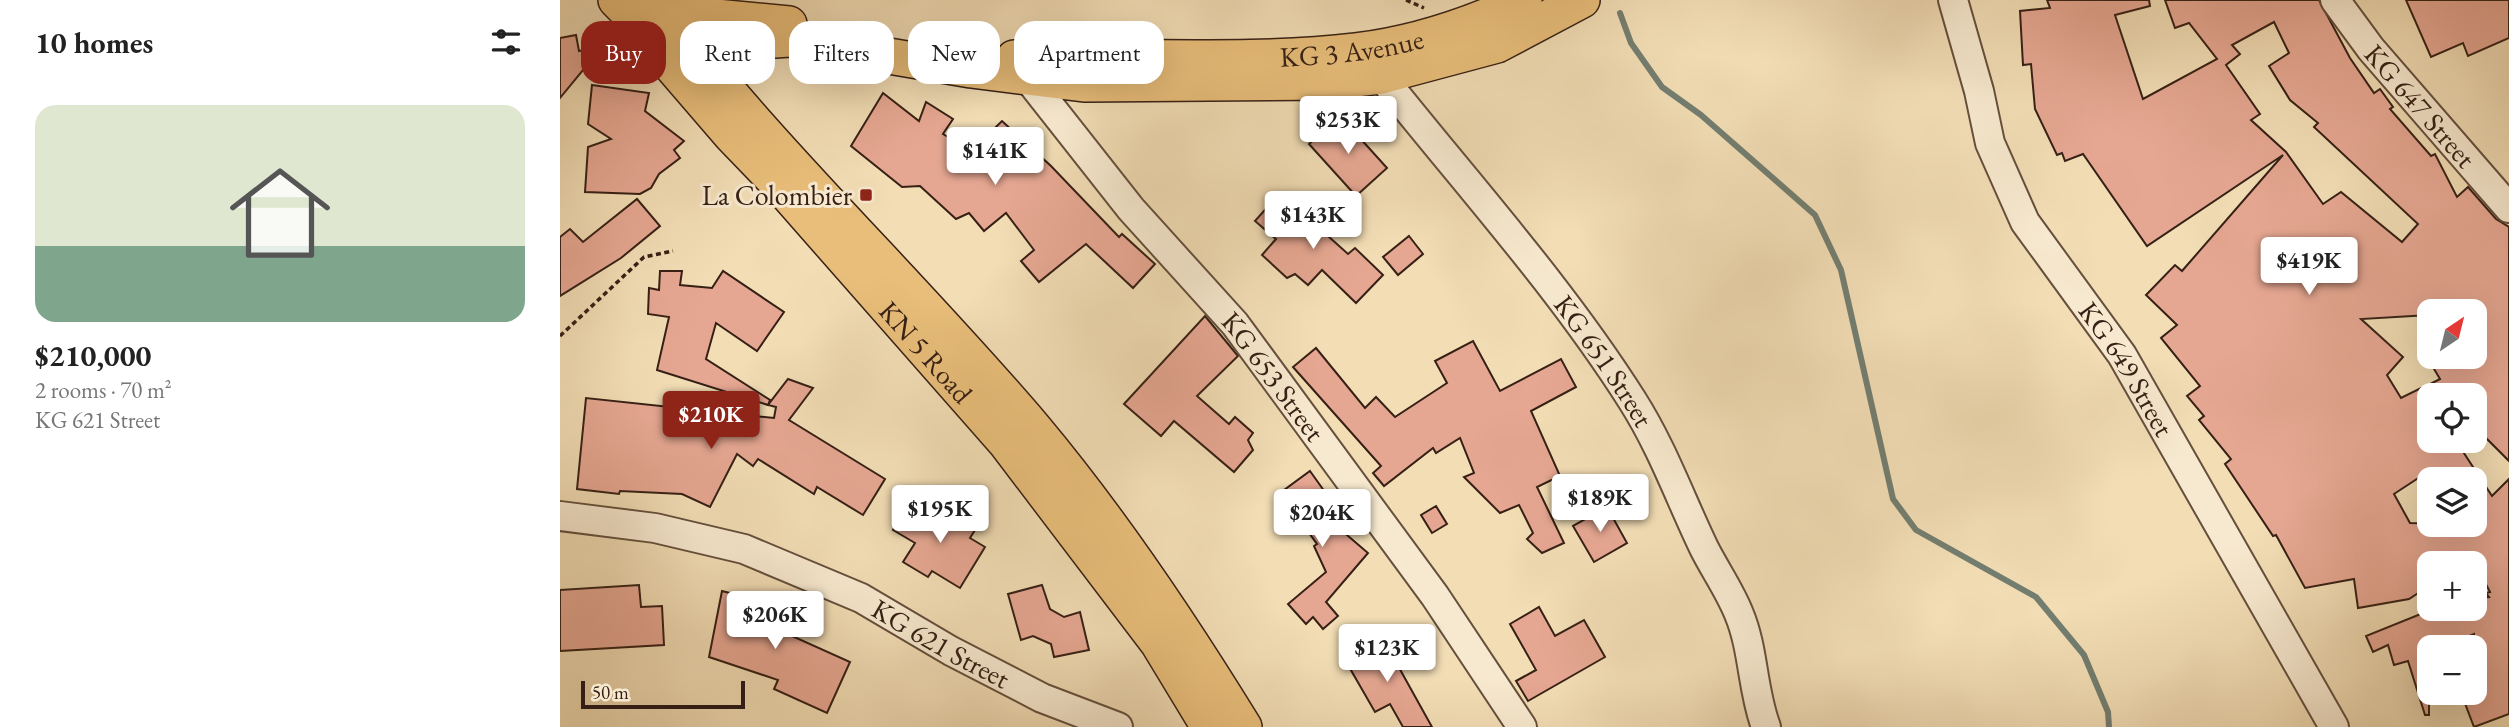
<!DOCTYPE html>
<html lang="en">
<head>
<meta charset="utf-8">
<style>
	:root { --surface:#fff; --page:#f6f6f6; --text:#222; --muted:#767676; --accent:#8f2418 }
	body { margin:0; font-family:"EB Garamond",serif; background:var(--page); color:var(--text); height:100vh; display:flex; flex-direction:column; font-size:26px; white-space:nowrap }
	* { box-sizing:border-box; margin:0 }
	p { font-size:23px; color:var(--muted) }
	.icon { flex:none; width:38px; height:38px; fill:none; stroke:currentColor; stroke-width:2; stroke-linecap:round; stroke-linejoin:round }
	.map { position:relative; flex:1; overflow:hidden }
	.side { display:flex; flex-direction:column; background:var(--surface); width:560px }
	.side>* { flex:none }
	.banner { position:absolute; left:21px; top:21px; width:665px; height:63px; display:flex; gap:14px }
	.needle { width:46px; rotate:35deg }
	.fabs { position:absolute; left:1857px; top:299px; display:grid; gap:14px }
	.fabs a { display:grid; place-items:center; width:70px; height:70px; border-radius:14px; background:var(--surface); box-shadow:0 7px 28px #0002; font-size:35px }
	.scale { position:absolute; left:21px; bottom:18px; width:164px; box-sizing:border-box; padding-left:7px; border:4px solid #362015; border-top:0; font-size:19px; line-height:24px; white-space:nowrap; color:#362015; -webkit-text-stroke:5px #f7e9cf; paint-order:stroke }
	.price { position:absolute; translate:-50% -60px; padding:0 16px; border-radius:7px; background:#fff; color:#222; font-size:23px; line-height:46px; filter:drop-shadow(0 2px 4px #0008) }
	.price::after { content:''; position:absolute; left:50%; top:42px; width:21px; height:16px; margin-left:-10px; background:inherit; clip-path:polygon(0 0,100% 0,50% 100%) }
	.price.on { background:var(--accent); color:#fff }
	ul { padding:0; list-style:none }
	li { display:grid; align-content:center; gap:14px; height:371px; padding:0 35px }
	li span { display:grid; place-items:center; height:217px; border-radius:21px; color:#555 }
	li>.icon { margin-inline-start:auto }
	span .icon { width:126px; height:126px; fill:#fffc; stroke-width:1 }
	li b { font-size:30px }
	h2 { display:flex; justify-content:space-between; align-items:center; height:84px; padding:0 35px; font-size:30px }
	.chip { padding:0 24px; border-radius:21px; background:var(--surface); box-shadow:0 7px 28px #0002; font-size:24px; line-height:63px }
	.chip.on { background:var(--accent); color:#fff }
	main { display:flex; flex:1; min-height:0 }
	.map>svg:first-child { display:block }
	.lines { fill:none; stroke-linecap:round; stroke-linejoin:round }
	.stream { stroke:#737e70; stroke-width:6 }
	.building { fill:#e6a792; stroke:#362015; stroke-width:2; fill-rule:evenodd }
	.minor-casing { stroke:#654f3d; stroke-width:32 }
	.major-casing { stroke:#362015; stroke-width:38 }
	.path { stroke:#362015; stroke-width:3.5; stroke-dasharray:5 3.5; stroke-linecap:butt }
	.minor { stroke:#f7e9cf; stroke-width:28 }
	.major { stroke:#e9be7a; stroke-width:35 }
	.poi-dot { fill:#8f2418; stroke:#f7e9cf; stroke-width:2.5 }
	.labels { text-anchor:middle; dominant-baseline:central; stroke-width:6; stroke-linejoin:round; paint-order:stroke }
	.street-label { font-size:28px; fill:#362015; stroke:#f7e9cf }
	.poi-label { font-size:28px; fill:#362015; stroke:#f7e9cf; text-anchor:end }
</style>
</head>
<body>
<main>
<section class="side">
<h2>10 homes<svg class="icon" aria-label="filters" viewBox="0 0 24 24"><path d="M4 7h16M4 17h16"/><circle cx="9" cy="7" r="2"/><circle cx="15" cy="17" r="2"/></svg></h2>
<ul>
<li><span style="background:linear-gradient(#dfe7d0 65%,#7fa58c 0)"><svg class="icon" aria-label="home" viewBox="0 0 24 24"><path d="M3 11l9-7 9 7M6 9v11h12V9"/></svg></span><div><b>$210,000</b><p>2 rooms · 70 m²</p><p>KG 621 Street</p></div></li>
</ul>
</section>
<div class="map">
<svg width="1949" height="727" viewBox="0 0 1949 727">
	<rect width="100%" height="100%" fill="#f2ddb5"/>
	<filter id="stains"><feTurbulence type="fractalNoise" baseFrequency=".00286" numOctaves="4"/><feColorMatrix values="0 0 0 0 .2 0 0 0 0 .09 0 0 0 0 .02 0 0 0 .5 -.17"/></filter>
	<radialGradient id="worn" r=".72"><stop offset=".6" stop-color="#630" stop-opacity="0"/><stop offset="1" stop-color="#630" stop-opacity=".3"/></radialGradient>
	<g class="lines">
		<polyline class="stream" points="1060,13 1071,43 1102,87 1141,115 1255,215 1281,270 1333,499 1356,530 1476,597 1524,655 1548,712 1549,727"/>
	</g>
	<g class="building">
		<path d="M1487 0H1589L1590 6 1555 15 1583 99 1657 59 1629 23 1615 28 1605 0H1759L1790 58 1814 93 1820 89 1833 107 1830 109 1871 156 1875 154 1897 197 1908 187 1936 219 1949 227V461L1914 426V396H1885L1872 383 1880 379 1867 357H1914V312H1869V315L1801 319 1843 357 1827 375 1841 398 1861 388 1869 400V441H1896L1932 496 1949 479V714L1914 727 1901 693H1914V634L1881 648H1869V715H1865L1848 661 1834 665 1828 645 1813 652 1806 636 1873 609H1914V598L1929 597 1926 593 1930 592 1912 557 1902 564H1869V586L1849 599 1798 608 1794 579 1745 588 1716 535 1713 536 1665 464 1671 459 1639 420 1644 416 1627 396 1640 386 1601 338 1617 325 1586 295 1615 265 1622 271 1723 155 1587 246 1523 154 1505 161 1502 153 1497 155 1475 109 1471 64 1463 65 1460 11 1490 8ZM1714 22 1729 53 1709 66 1730 100 1758 123 1754 127 1858 224 1842 242 1781 192 1763 204 1726 152 1691 120 1700 114 1666 65 1680 54 1672 45ZM1863 475 1865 480H1914V525L1850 523 1834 494Z"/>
		<polygon points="1846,0 1949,0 1949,38 1908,56 1903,43 1871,57"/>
		<polygon points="16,35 19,51 42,47 0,98 0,38"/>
		<polygon points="32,85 89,93 85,111 124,141 114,150 120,158 99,174 91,188 80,194 25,192 28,147 51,139 28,124"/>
		<polygon points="323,93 359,121 366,102 393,119 383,134 411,151 442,121 491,166 559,237 562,234 595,264 573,288 526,244 479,282 461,261 474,250 446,213 424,231 409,213 396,219 360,186 342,187 291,146"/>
		<polygon points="780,116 827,168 796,196 749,144"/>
		<polygon points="720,193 788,254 795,248 823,275 796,303 762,270 748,285 735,274 727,278 702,255 716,239 695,221"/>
		<polygon points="77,199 100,226 61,258 0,296 0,237 10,229 23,242"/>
		<polygon points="849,236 863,254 838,275 823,257"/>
		<polygon points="100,271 122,271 120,285 152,288 163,271 224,312 197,351 156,323 146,359 210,400 208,405 97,370 109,317 88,314 89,288 99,290"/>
		<polygon points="645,316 678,356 637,396 669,424 675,417 693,433 688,440 693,450 674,472 614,421 601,436 564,404"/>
		<polygon points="913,341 940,391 1001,359 1016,387 971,411 1000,476 977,487 1004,543 982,553 967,539 973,533 959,505 940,513 904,477 914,473 900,438 876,453 873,448 824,486 813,473 821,466 733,367 756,348 805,408 816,397 835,417 887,383 875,361"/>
		<polygon points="228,379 253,388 229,420 325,479 303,515 257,487 254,494 198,459 193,466 177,454 150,507 122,494 60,491 59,494 17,489 26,398 214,418 216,407 208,405"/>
		<polygon points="750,471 777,509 766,517 808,553 766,602 778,616 763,629 753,617 746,624 728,604 766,572 754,546 757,544 720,493"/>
		<polygon points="347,506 370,520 378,508 415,530 410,538 425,547 400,588 372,571 368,577 343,562 355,543 333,530"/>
		<polygon points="876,506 887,524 872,533 861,515"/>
		<polygon points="1047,507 1067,543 1034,562 1013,526"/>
		<polygon points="79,585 81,607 102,606 104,645 0,651 0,590"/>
		<polygon points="482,585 490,609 504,617 520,612 529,650 494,657 491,644 473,636 461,640 448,594"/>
		<polygon points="162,591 229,608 223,632 290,662 267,713 214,689 218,680 149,657"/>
		<polygon points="979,607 995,636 1024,620 1045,657 968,701 956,681 976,670 950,624"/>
		<polygon points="822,637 872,727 843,727 830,704 815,712 788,665 798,659 794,653"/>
	</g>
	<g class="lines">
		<g class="minor-casing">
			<g id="minor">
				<path id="s1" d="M1393 0 1419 91 1430 143 1465 222 1562 355 1774 727"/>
				<path id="s2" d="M1775 0 1811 49 1949 208"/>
				<path id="s3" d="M821 76C906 183 999 285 1072 400 1102 447 1120 498 1144 548 1155 570 1170 591 1179 614 1194 650 1192 690 1206 727"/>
				<path id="s4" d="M467 77 571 209 675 324 875 596 962 727"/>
				<path id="s5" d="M0 516 95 528 184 549 301 598 391 651 482 698 558 727"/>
			</g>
		</g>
		<g class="major-casing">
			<g id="major">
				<polyline points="56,0 104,49"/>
				<path d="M94 0C210 152 351 283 474 428 552 521 620 623 684 727"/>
				<polyline points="114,0 156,17 229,24"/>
				<path id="s6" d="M102 43 109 63 171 135 221 187 446 443 598 643 649 727"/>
				<path id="s7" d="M454 58C567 54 683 64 796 51 854 44 911 25 964 0"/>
				<polyline points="109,63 134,52 172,43 229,39 411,70 524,84 769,82 821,76 937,45 1022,0"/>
			</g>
		</g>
		<g class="path">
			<polyline points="846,0 864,8"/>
			<polyline points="0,336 84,257 113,251"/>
		</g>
		<use href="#minor" class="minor"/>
		<use href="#major" class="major"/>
	</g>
	<rect class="poi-dot" x="299" y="188" width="14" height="14" rx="3.5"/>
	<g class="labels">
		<g class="street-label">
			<text stroke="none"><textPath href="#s7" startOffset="338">KG 3 Avenue</textPath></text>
			<text stroke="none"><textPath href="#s2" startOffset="136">KG 647 Street</textPath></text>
			<text stroke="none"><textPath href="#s6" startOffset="408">KN 5 Road</textPath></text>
			<text stroke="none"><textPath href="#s3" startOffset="362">KG 651 Street</textPath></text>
			<text stroke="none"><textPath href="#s1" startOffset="413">KG 649 Street</textPath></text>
			<text stroke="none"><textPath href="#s4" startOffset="388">KG 653 Street</textPath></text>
			<text stroke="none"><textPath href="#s5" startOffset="406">KG 621 Street</textPath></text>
		</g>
		<g class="poi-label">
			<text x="292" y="195">La Colombier</text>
		</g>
	</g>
	<rect width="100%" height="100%" filter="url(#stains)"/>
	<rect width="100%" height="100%" fill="url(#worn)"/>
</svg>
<div class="fabs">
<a><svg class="needle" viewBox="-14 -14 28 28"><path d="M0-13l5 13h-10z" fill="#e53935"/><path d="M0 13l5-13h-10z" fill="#767676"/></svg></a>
<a><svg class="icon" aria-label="locate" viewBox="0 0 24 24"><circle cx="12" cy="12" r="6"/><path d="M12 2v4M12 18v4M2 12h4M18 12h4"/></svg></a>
<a><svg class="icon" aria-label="layers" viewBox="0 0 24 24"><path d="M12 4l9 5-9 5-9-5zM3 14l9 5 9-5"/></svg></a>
<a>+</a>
<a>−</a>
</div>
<div class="scale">50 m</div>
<b class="price" style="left:788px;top:156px">$253K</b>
<b class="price" style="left:435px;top:187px">$141K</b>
<b class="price" style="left:753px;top:251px">$143K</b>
<b class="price" style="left:1749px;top:297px">$419K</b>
<b class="price on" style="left:151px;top:451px">$210K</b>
<b class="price" style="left:1040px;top:534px">$189K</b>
<b class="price" style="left:380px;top:545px">$195K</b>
<b class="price" style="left:762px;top:549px">$204K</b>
<b class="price" style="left:215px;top:651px">$206K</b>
<b class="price" style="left:827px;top:684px">$123K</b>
<div class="banner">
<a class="chip on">Buy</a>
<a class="chip">Rent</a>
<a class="chip">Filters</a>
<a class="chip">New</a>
<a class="chip">Apartment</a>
</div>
</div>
</main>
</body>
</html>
